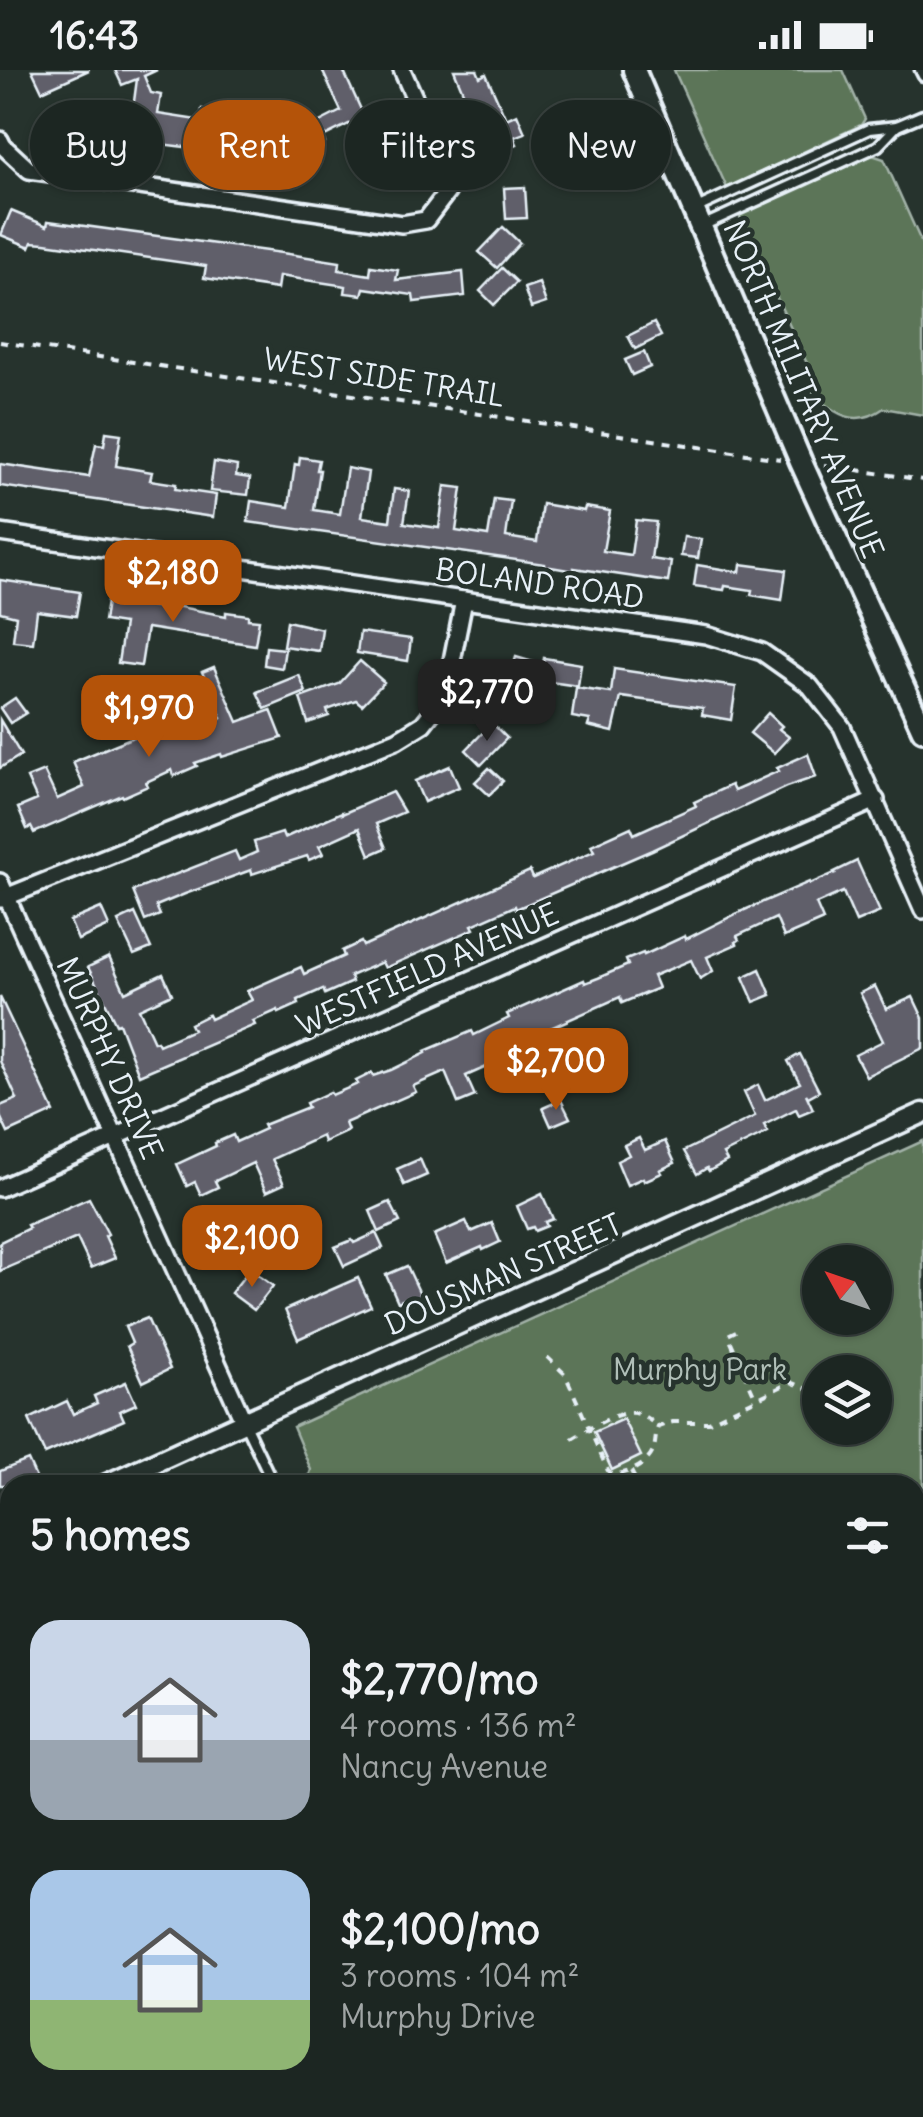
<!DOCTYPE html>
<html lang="en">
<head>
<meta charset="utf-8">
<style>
	:root { --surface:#1c2622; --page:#252e2a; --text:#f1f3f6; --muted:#a0a5a5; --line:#3a4340; --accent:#b45309 }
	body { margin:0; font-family:Delius,sans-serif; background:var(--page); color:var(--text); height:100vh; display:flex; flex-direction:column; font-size:38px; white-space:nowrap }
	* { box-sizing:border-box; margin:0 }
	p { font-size:32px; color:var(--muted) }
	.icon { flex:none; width:55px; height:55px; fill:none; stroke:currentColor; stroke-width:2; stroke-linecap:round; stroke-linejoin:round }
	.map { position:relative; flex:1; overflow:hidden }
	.details { position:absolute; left:0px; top:1405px; width:925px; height:642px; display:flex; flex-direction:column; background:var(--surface); border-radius:30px 30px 0 0; box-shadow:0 2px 8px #0004,0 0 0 2px var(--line) }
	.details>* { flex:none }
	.top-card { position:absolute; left:30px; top:30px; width:865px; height:90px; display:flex; gap:20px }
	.needle { width:65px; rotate:310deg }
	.fabs { position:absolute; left:802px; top:1175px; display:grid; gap:20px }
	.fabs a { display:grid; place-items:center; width:90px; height:90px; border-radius:50%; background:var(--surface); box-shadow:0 2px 8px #0004,0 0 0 2px var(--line); font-size:50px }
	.price { position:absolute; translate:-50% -85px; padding:0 22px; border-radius:20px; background:var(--accent); color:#fff; font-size:32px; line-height:65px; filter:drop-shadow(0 2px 5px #0008) }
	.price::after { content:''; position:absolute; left:50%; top:60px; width:30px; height:22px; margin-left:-15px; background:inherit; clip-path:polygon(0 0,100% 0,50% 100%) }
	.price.on { background:#222; color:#fff }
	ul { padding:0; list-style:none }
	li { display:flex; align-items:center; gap:30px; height:250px; padding:0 30px }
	li span { display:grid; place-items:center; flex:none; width:280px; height:200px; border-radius:30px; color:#555 }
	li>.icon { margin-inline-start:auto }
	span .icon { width:120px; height:120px; fill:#fffc; stroke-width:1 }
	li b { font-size:42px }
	h2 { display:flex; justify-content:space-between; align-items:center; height:120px; padding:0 30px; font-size:42px }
	.chip { padding:0 35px; border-radius:45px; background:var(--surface); box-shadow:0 2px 8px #0004,0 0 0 2px var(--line); font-size:35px; line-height:90px }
	.chip.on { background:var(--accent); color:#fff }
	.status { display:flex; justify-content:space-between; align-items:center; height:70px; padding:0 50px; background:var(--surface); direction:ltr }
	.status svg { height:28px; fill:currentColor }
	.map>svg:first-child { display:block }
	.green { fill:#5c7458; stroke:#a2b2a8; stroke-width:2.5; fill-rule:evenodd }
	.building { fill:#605f6b; stroke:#e8f1f8; stroke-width:2.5 }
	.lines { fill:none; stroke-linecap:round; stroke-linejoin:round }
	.service-casing { stroke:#e8f1f8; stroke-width:15 }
	.minor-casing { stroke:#e8f1f8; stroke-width:22 }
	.tertiary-casing { stroke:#e8f1f8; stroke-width:25 }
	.secondary-casing { stroke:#e8f1f8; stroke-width:28 }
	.primary-casing { stroke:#e8f1f8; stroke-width:30 }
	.path { stroke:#e8f1f8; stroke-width:4; stroke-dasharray:8 8; stroke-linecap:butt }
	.service { stroke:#26332d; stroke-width:8 }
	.minor { stroke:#26332d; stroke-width:15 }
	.tertiary { stroke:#26332d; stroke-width:18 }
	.secondary { stroke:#26332d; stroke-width:20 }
	.primary { stroke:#26332d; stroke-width:22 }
	.labels { text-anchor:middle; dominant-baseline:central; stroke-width:9; stroke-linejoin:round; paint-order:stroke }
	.street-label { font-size:30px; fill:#e8f1f8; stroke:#26332d }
	.park-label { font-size:30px; fill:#b0bfb8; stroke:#26332d }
</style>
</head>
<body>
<div class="status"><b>16:43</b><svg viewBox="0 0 49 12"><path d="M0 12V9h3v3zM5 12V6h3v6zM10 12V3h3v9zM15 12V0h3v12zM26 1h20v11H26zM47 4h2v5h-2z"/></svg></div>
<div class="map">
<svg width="923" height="2047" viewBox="0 0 923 2047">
	<rect width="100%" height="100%" fill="#26332d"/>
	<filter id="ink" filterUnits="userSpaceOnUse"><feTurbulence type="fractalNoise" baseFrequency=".01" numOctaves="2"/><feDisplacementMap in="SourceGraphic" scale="20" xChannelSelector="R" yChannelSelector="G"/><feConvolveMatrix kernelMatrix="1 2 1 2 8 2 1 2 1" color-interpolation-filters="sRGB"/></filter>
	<g filter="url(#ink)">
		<g class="green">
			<polygon points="674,0 843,0 865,49 861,55 727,118"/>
			<path d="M872 85 884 89 923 176V345L884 338C856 358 838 345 814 326L810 300 739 145Z"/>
			<path d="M923 1071V1581L915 1585V1415H306L311 1400 293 1357ZM820 1192H875V1248H820ZM820 1302H875V1358H820Z"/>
		</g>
		<g class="building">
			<polygon points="32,0 89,0 42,21"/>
			<polygon points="115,0 157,0 144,6 151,23 161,25 158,44 197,50 193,78 160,74 160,71 101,65 104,43 136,47 133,39 137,9 122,15"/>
			<polygon points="322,0 343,0 363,44 370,41 378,58 375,59 382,74 363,83 349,54 323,67 325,73 306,82 298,63 341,41"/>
			<polygon points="454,0 477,0 480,7 486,4 506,49 517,44 525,63 514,67 517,74 492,85 479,56 485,53 474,26 466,29"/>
			<polygon points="202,39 222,42 220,52 281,59 277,90 229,83 231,67 199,62"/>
			<polygon points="525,117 527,148 506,149 504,118"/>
			<polygon points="11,141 47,156 48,151 282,183 340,192 339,200 370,205 371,196 398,200 396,210 463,202 465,226 414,232 413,225 364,218 362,225 345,223 346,216 279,206 277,219 204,208 206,196 45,173 32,172 30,177 1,165"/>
			<polygon points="503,157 520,173 497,198 479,182"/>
			<polygon points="502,198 517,212 494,235 480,221"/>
			<polygon points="539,213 546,233 531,238 524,218"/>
			<polygon points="654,253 661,266 635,279 628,266"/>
			<polygon points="644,282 650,297 632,305 625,290"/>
			<polygon points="106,362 121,364 116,396 152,402 150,410 176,414 175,419 216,425 213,447 0,416 0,394 89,407 96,374 104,375"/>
			<polygon points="300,387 319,390 317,400 320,400 314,440 340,444 347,398 368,402 362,447 390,451 394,419 409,421 404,453 439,458 445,416 462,418 456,461 488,466 494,429 511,431 506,467 537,472 542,434 584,441 585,437 610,441 603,481 631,485 636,450 656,452 651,489 671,492 668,512 574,498 574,501 545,496 545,494 248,452 251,431 289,437 295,394 299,395"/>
			<polygon points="214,392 237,396 236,406 250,408 248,425 210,421"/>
			<polygon points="684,467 701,469 698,488 681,486"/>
			<polygon points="741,494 786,500 782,530 751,525 752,520 725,516 724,520 694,516 697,495 740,502"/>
			<polygon points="0,510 80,522 76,546 37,541 33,573 13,571 16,546 0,542"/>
			<polygon points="108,525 138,530 138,534 170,539 170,535 226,546 226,542 248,545 248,549 259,550 255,575 147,558 141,596 118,593 124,554 104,551"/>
			<polygon points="287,551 322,559 319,581 283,576"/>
			<polygon points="360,562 411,569 408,591 357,583"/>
			<polygon points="266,577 285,579 282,598 264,595"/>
			<polygon points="516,587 543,595 544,588 581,594 578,616 529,609 528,613 523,611 513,647 491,640 500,607 509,610"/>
			<polygon points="360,591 384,612 362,635 356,630 327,640 329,646 308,653 300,628 339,614"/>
			<polygon points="214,597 238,652 271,640 282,668 222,687 221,684 195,693 197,696 174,706 172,700 146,712 148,716 123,727 122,725 34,763 31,757 27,759 18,738 37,730 27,708 44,701 57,729 84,717 73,692 138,665 141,672 171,659 165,645 178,639 188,660 222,648 202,602"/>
			<polygon points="614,599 736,617 731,650 702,645 703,638 621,627 613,662 588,656 590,650 572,647 576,618 611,623"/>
			<polygon points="299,605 306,622 265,639 257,622"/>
			<polygon points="15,628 26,643 10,653 0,638"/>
			<polygon points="768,643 782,656 779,659 789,667 774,683 750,663"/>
			<polygon points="0,650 21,685 0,698"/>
			<polygon points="492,653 507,668 481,695 466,680"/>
			<polygon points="808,684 816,707 786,717 652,780 516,839 515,836 472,855 474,859 385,898 382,892 350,906 352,912 325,924 323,919 298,930 299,934 279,943 278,940 253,951 255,955 139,1005 119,953 116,954 88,897 109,887 125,922 163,904 172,924 139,939 154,972 157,971 159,975 193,960 190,954 208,945 210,949 252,930 247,921 301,897 304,904 344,886 342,881 361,872 363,876 530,801 533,808 594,781 591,775 631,757 634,764 696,736 694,732 731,715 734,721 779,701 777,698"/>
			<polygon points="450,696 459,717 424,732 415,711"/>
			<polygon points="489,698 503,711 489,725 475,712"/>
			<polygon points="392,722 404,742 376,754 386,778 370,785 359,758 319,776 323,784 309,790 307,786 252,804 251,800 185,824 156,836 160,845 145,851 133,821 235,781 239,790 257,782 254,772 282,763 284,768 342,742 342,744"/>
			<polygon points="857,791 880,842 856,852 843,822 816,834 823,850 784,867 776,848 737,866 739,870 736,872 737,874 707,887 713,901 700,909 691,890 653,906 658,918 622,933 620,927 510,976 514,985 466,1006 475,1026 458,1033 445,1002 413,1016 416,1022 345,1053 348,1061 324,1072 322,1066 272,1089 284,1114 266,1122 253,1093 215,1111 218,1117 201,1125 195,1112 187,1116 177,1094 216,1076 215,1073 233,1065 236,1072 265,1059 263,1055 308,1037 306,1033 330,1022 332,1025 358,1014 356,1011 372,1003 373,1006 391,1000 426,983 425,981 472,961 474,965 509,948 507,944 584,910 585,913 598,908 628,895 626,890 643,883 644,885 685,866 686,869 740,842 809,812 810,814 835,803 834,802"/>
			<polygon points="101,838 109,856 78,870 70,851"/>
			<polygon points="135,843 151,878 134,885 118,851"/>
			<polygon points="760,899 771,925 754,932 743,907"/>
			<polygon points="875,916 886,939 913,927 923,948 923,978 866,1006 855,985 883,971 860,923"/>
			<polygon points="0,927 54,1042 8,1063 0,1046 0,1036 17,1029 0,991"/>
			<polygon points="800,984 819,1021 808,1027 806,1024 813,1039 799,1045 796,1039 764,1055 768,1062 723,1084 727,1091 709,1101 707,1098 697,1104 684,1081 755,1046 744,1022 758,1015 765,1030 800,1013 788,991"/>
			<polygon points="561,1030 570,1048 551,1056 543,1038"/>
			<polygon points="639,1068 645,1080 665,1071 675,1093 660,1100 662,1103 644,1111 643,1108 627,1115 617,1091 629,1085 624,1075"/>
			<polygon points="420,1089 427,1105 404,1115 397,1099"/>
			<polygon points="542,1124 553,1149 545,1152 547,1156 535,1161 533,1157 527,1159 517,1136"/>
			<polygon points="89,1128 108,1164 105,1166 115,1188 91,1198 77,1168 0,1201 0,1172 29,1158 27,1155"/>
			<polygon points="390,1132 400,1152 379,1162 370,1141"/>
			<polygon points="466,1151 471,1162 492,1153 500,1172 483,1180 482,1177 446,1193 434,1165"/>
			<polygon points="376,1163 383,1178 344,1196 335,1177 352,1170 354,1173"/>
			<polygon points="407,1196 422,1228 407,1234 405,1229 398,1232 386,1205"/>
			<polygon points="250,1199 273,1216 254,1240 231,1223"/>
			<polygon points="358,1208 371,1236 298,1269 285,1240"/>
			<polygon points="147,1248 170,1299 143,1312 127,1276 132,1273 125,1257"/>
			<polygon points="126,1312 136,1334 120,1341 124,1350 45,1384 29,1349 67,1331 73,1344 97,1333 94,1326"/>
			<polygon points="623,1349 641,1386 612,1400 594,1362"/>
			<polygon points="28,1390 36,1408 21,1415 0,1415 0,1401"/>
		</g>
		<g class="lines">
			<g class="service-casing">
				<g id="service">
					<polyline points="920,0 923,6"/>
					<polyline points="697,138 869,59 897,56 923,45"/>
					<polyline points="702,156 878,76 897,56"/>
					<polyline points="244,1352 274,1415"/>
					<polyline points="0,1488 10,1510"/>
					<polyline points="47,2038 51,2047"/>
					<polyline points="144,2038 148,2047"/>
					<polyline points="368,2038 372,2047"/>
					<polyline points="585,2038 590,2047"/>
					<polyline points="614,2047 635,2038"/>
				</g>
			</g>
			<g class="minor-casing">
				<g id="minor">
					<polyline points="0,70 3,76 29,100 402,154 426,150 448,121 447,101 402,0"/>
					<polyline points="0,463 706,565 762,582 810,616 842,657 923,840"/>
					<polyline points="0,812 244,1352"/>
					<polyline points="1,829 397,670 423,654 445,626 464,530"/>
					<polyline points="0,1118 876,730"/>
				</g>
			</g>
			<g class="tertiary-casing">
				<g id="tertiary">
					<polyline points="105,1415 923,1043"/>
					<polyline points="0,1463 10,1459"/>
				</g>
			</g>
			<g class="secondary-casing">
				<polyline id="secondary" points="634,0 801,392 923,660"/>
			</g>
			<g class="primary-casing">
				<g id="primary">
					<polyline points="915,1977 923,1973"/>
					<polyline points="759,2047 781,2038"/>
				</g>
			</g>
			<g class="path">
				<polyline points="0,272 780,389"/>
				<polyline points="824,395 923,410"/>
				<polyline points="736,1261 728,1265 756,1329"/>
				<path d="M547 1287 565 1304 608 1401 611 1404C626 1405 647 1396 653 1381 656 1374 655 1365 658 1357L673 1352H709L791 1312 808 1319 814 1325"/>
				<path d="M572 1369C587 1360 618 1340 635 1343 644 1345 651 1351 658 1357"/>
				<polyline points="631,1401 638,1415"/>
			</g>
			<use href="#service" class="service"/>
			<use href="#minor" class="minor"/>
			<use href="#tertiary" class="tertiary"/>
			<use href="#secondary" class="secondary"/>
			<use href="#primary" class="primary"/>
		</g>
	</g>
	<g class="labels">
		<g class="street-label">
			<text transform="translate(384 307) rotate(9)">WEST SIDE TRAIL</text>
			<text transform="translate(804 319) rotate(67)">NORTH MILITARY AVENUE</text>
			<text transform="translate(540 513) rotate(8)">BOLAND ROAD</text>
			<text transform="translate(427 899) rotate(-24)">WESTFIELD AVENUE</text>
			<text transform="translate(110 988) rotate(66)">MURPHY DRIVE</text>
			<text transform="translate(503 1204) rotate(-24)">DOUSMAN STREET</text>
		</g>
		<g class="park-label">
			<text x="700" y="1299">Murphy Park</text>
		</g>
	</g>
</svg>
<div class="fabs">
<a><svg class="needle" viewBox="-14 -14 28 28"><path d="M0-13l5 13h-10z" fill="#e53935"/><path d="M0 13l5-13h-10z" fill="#a0a5a5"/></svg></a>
<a><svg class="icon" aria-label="layers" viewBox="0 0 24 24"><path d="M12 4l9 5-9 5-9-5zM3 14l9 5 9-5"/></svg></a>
</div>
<b class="price" style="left:173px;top:555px">$2,180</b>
<b class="price on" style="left:487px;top:674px">$2,770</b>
<b class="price" style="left:149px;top:690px">$1,970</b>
<b class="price" style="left:556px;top:1043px">$2,700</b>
<b class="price" style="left:252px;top:1220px">$2,100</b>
<div class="top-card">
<a class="chip">Buy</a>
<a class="chip on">Rent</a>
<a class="chip">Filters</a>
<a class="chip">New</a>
</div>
<section class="details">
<h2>5 homes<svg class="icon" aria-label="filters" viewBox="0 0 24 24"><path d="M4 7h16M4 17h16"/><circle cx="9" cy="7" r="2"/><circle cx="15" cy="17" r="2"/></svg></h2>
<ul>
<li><span style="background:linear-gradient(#c9d6e8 60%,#9aa5b1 0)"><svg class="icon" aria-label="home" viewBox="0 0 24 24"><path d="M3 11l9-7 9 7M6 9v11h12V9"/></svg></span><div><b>$2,770/mo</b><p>4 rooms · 136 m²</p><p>Nancy Avenue</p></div></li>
<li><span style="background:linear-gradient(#a9c7e8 65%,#8fb573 0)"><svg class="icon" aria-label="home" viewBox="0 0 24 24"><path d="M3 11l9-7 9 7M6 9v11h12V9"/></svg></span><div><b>$2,100/mo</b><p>3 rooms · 104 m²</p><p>Murphy Drive</p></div></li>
</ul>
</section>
</div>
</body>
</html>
